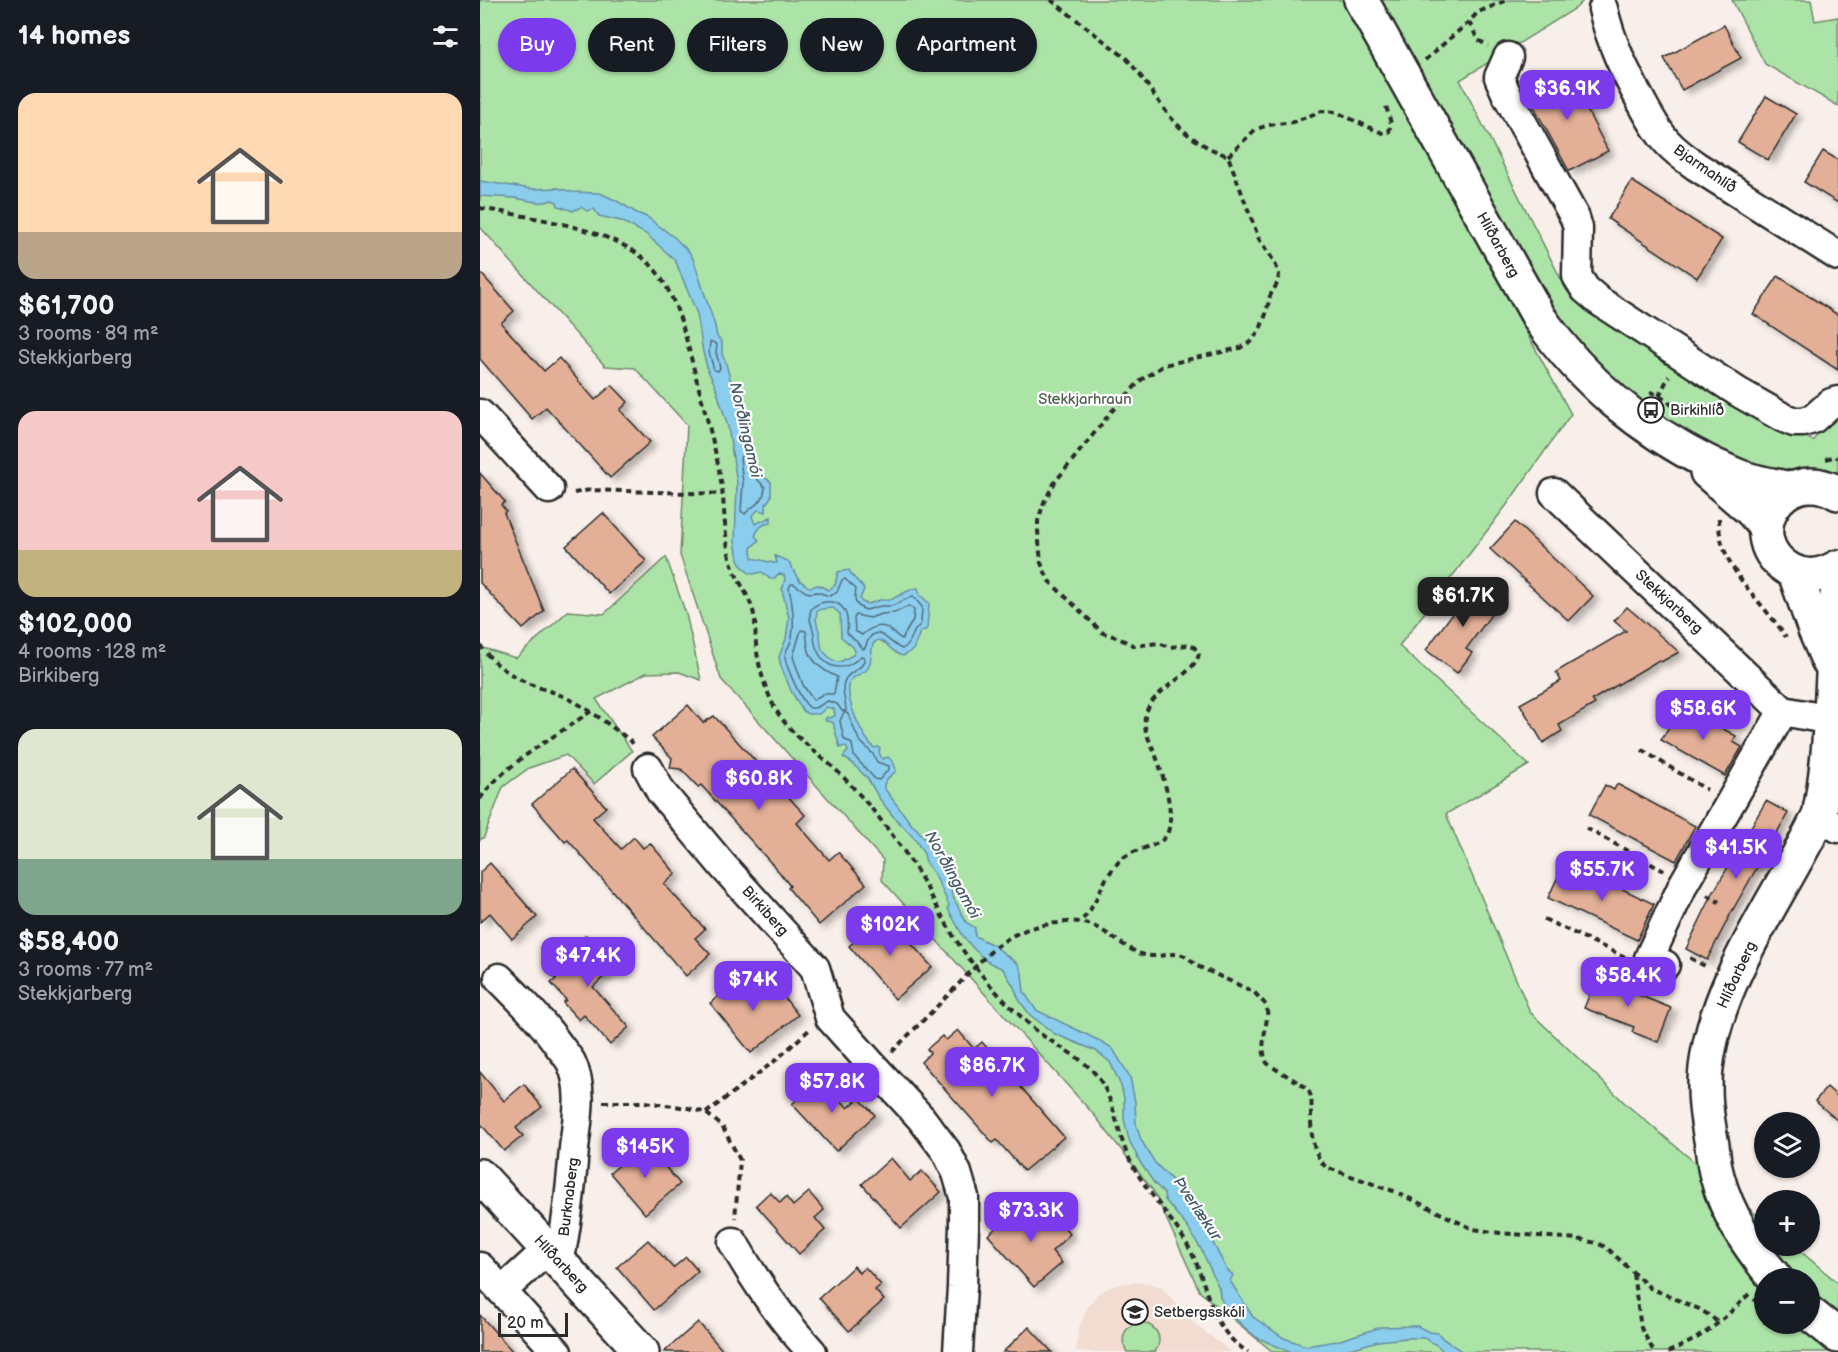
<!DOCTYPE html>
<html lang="en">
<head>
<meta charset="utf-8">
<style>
	:root { --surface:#171b24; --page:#20242c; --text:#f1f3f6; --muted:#9ea1a6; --accent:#7c3aed }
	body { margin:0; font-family:"Balsamiq Sans",sans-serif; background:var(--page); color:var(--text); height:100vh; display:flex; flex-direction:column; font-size:22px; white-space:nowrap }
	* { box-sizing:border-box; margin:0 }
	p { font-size:20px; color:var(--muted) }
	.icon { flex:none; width:33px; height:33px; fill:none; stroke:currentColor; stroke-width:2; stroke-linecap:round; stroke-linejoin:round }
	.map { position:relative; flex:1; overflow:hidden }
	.drawer { display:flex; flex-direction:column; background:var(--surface); width:480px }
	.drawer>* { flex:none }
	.hud { position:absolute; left:18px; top:18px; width:570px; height:54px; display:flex; gap:12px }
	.fabs { position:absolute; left:1274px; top:1112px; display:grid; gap:12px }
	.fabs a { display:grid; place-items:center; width:66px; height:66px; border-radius:50%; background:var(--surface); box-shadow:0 2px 4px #0004; font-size:30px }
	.scale { position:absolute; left:18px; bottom:15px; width:70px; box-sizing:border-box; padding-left:6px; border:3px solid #2b2b2b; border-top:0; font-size:16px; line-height:21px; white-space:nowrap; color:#2b2b2b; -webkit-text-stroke:4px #fff; paint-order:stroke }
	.price { position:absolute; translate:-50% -51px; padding:0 14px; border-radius:12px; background:var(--accent); color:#fff; font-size:20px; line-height:39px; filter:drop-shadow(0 2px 3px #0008) }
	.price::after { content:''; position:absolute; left:50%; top:36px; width:18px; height:14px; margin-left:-9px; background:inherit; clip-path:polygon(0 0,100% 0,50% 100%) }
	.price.selected { background:#222; color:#fff }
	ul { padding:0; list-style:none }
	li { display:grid; align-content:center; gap:12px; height:318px; padding:0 18px }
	li span { display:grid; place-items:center; height:186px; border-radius:18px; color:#555 }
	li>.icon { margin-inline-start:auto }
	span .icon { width:108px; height:108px; fill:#fffc; stroke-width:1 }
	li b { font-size:26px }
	h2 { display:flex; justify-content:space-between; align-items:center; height:72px; padding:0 18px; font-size:26px }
	.tag { padding:0 21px; border-radius:27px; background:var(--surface); box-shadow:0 2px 4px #0004; font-size:21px; line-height:54px }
	.tag.selected { background:var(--accent); color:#fff }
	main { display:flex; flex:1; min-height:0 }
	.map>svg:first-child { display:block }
	.built { fill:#f2dcd1 }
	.green { fill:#ace4a8; stroke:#6c886a; stroke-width:1.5; fill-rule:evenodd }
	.water { fill:#8bcded; stroke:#658c9f; stroke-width:1.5; fill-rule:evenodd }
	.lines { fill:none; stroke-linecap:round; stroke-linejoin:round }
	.shore { stroke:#516c79; stroke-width:1.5 }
	.building { fill:#e3af97; stroke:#2b2b2b; stroke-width:1.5; filter:url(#shadow) }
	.street-casing { stroke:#2b2b2b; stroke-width:33 }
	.secondary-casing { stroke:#2b2b2b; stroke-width:38 }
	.path { stroke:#2b2b2b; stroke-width:4; stroke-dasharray:6 4.5; stroke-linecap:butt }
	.street { stroke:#fff; stroke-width:28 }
	.secondary { stroke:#fff; stroke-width:33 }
	.labels { text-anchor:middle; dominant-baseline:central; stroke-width:4.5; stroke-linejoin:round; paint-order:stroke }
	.street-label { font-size:15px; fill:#2b2b2b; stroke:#fff }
	.park-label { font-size:15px; fill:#526250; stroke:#fff }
	.poi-label { font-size:15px; fill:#2b2b2b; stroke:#fff; text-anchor:start }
	.water-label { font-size:16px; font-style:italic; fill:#485c65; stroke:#fff }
</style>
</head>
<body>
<main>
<section class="drawer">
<h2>14 homes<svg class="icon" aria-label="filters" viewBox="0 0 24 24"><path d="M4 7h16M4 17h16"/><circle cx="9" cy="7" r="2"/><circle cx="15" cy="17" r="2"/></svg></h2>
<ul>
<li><span style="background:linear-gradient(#ffd9b3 75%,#b9a48a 0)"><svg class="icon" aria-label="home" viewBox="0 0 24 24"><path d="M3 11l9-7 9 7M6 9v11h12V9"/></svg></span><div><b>$61,700</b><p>3 rooms · 89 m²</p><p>Stekkjarberg</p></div></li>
<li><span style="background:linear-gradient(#f6c9c9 75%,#c2b280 0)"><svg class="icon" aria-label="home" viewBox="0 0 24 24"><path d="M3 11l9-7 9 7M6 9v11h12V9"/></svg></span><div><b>$102,000</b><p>4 rooms · 128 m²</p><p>Birkiberg</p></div></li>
<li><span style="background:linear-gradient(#dfe7d0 70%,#7fa58c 0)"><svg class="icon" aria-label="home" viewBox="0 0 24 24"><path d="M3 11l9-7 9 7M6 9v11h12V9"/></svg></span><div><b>$58,400</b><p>3 rooms · 77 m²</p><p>Stekkjarberg</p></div></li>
</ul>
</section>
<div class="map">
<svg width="1358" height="1352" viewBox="0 0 1358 1352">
	<defs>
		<filter id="shadow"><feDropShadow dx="6" dy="4" stdDeviation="3" flood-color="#0004"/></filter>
	</defs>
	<rect width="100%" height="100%" fill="#f9efea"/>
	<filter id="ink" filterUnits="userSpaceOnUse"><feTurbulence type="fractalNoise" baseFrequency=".0167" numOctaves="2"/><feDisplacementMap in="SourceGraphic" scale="12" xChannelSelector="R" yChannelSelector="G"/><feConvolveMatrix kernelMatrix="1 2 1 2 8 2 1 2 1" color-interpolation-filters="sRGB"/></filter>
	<g filter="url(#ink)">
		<polygon class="built" points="651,1282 668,1283 681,1287 716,1325 751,1352 596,1352 598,1330 607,1308 618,1293 635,1285"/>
		<g class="green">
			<path d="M0 0H865L1091 414 1026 506 919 646 1049 765 966 814 1050 1012 1147 1105 1284 1221V1245H1313L1358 1283V1352H793L720 1292 674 1192 615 1116 402 880 403 860 241 679 200 555 207 425 155 368 125 366 0 227ZM1284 1278H1329V1323H1284Z"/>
			<polygon points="901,0 1104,0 1096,8 980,80 1087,291 1114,312 1333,441 1351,412 1358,411 1358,473 1353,477 1331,481 1241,455 1175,411 1112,362 1092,337 1056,275"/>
			<polygon points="1252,0 1331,0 1335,21 1358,17 1358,106 1285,64"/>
			<polygon points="186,557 206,614 221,680 199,672 166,673 116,699 152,751 114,784 86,755 49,768 23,787 4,837 0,840 0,647 36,658 88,611 124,614"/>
			<path d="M658 1322C675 1323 685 1337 675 1352H647C639 1339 644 1327 658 1322Z"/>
		</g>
		<path class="water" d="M0 181 52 189 78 188 92 192 120 193 137 201 157 213 167 217 195 238 210 253 214 261 235 326 237 337C245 343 241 345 242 354 243 357 245 360 246 363 249 378 255 391 258 406L264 411 263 436 280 474 291 482V497L286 504V512L278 510 272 516 275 524 291 517V523C282 524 279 527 275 536L279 540 271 548 272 558 294 563H297L295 556 308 561 320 581C324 582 326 587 330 587 333 587 336 585 339 585L348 590 355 585 358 572 369 570C373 579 379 581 384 589L380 599 382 602 388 604 400 600H410L432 589 438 588 440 595 449 603 447 629 440 632 433 650 423 656C412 654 407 641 398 640L393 644C391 652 392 661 388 668 384 675 373 674 370 682 364 699 382 736 394 748L398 747 400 749 399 752 402 759 408 757C413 761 415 764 416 771 411 776 403 780 404 788L432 825 437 829 451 847 470 882 472 895 486 922 495 928V936L513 945 538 964 542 973 544 992 556 1010 624 1043 633 1049 650 1077 655 1102 656 1124 661 1140 675 1163 693 1181 716 1220 728 1218 730 1221 727 1225V1231L747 1270 753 1275 750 1281 752 1284 773 1317 804 1338 826 1346 857 1341 901 1327 937 1326 949 1332 958 1333 963 1339 983 1352H964L958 1346 945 1338H927L898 1341 877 1347 854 1352H810L776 1337 764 1327 746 1309 740 1297 739 1288 721 1249 708 1228 685 1200 684 1193 674 1183 660 1162 649 1140 644 1119V1098L641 1086 630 1062 616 1051 575 1034 550 1015 539 1000 534 987 523 969 506 961 492 947 483 936 468 909 469 905 455 875 446 863 444 854 435 839 412 815 399 798 388 779 371 762 363 757 368 751 367 748 364 746 360 748 354 727V724L352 722 346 721 345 720 347 717 349 718 355 716 354 709 347 707 339 714H328L323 711 311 691 301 666 299 657 306 639 309 618 302 590 305 579 304 575 300 574 297 575 294 579H290L282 572 273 574 269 573 261 565 258 559 255 540 257 483 248 427 235 385 228 371 223 352 217 314 195 260 166 234 141 221 119 216 114 209 107 211 101 207 93 211 78 206 77 202 72 200C60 206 46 199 34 198 23 197 11 197 0 196ZM353 608 360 614 361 637 373 647 375 651 373 655 360 662 353 661 342 650 341 645 340 635 336 620 337 611 342 609Z"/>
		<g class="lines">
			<g class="shore">
				<polygon points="230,342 233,342 237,345 236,352 240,368 238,371 234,370 229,352"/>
				<path d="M262 455 265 456 275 477 285 487C283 506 276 501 265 514L261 511 263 483 260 458Z"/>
				<path d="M365 579 376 589C374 600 374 606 386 610L401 606H412L433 596 442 607 441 624 435 630 428 645 422 649C409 645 395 616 385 648L382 649 377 642 367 633C369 617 366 600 345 602 340 603 335 605 332 608 326 617 334 627 334 636 336 663 358 679 381 656L384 657C385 671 368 669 364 682 361 692 366 701 366 711H362L357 704 348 701C342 703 338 709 331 708 323 707 305 664 305 656 306 649 311 644 312 638 315 621 313 605 309 588L311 584H314L326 592 331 593 337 592 350 596 357 592 362 580Z"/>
				<path d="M429 606 434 610 433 620 422 639C417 637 415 633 410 630 400 622 390 628 382 635L375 631 374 618 376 615 390 618 401 614 414 613Z"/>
				<path d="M321 630 326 631C327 638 327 644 329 651 333 664 346 672 357 677L354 694H343L333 700 323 685 313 657Z"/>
				<polygon points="364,712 368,714 379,740 393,754 397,762 409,766 409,769 399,780 395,779 374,756 372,744 364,739 360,721"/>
			</g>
		</g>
		<g class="building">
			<polygon points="1244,25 1261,58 1202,90 1184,58"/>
			<polygon points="1087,71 1128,151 1089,171 1046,92"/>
			<polygon points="1286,96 1316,114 1288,160 1258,142"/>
			<polygon points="1343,151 1358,160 1358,203 1324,182"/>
			<polygon points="1152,181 1242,239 1217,278 1128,219"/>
			<polygon points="0,272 34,311 21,323 64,371 79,358 115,400 132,385 148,402 140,410 170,442 130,478 66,407 52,419 0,359"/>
			<polygon points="1298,276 1358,315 1358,370 1273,314"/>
			<polygon points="0,473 25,502 21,505 26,511 24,513 64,611 43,629 0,583"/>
			<polygon points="123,513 166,561 129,594 86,546"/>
			<polygon points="1035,522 1113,596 1089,621 1010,549"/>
			<polygon points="995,582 1021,601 986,649 992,653 977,673 946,650"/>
			<polygon points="1147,607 1199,652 1181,662 1179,660 1112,700 1115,704 1079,725 1082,731 1063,743 1040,704 1081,681 1076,672 1146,631 1134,621"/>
			<polygon points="208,705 223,723 234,716 325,815 317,823 349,860 358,852 386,884 339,925 308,888 310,886 300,873 221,785 218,787 201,769 190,768 192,758 172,737"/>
			<polygon points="1199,710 1207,715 1210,710 1256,736 1253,742 1262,747 1245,776 1181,740"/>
			<polygon points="92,769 126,807 113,818 141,849 154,837 163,848 170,843 196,874 184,884 225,929 215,938 230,954 206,976 88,840 85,842 52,804"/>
			<polygon points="1137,784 1215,826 1196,861 1109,815 1125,785 1134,790"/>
			<polygon points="1286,801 1308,813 1251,913 1227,960 1206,949 1233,893"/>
			<polygon points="10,863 57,917 32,939 10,913 0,922 0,872"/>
			<polygon points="1094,866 1174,904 1157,940 1068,898 1082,868 1092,872"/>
			<polygon points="405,914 452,967 415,999 369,946"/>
			<polygon points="106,935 135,966 113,987 149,1027 130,1045 104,1015 99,1020 83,1003 86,1000 71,983 76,979 70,973 88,957 85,954"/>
			<polygon points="267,973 285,996 296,987 318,1015 271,1053 230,1003"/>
			<polygon points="1118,974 1143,983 1141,988 1191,1008 1178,1042 1152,1032 1154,1027 1104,1008"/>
			<polygon points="478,1030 494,1049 502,1042 584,1137 544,1171 517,1140 513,1143 441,1062 450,1053 447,1049 462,1036 466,1040"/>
			<polygon points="0,1072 24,1101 44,1084 62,1107 36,1128 43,1136 24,1151 0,1123"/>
			<polygon points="340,1078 368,1108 379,1098 395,1115 356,1151 312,1104"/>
			<polygon points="1347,1087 1358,1097 1358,1121 1335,1101"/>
			<polygon points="165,1143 200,1184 165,1214 130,1173"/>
			<polygon points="411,1158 430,1181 442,1171 461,1192 421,1228 382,1184"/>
			<polygon points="290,1192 300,1203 306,1197 313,1206 329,1192 344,1210 335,1218 345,1230 319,1254 276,1205"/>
			<polygon points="565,1205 590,1234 572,1251 582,1263 554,1287 508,1235 536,1210 546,1222"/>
			<polygon points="168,1240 193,1268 206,1257 218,1271 174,1310 137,1267"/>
			<polygon points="374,1266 379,1273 385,1267 401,1285 395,1290 404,1300 369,1331 339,1298"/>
			<polygon points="0,1315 33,1352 0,1352"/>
			<polygon points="218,1322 244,1352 184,1352"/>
			<polygon points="549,1327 572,1352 523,1352"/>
		</g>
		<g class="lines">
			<g class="street-casing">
				<g id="street">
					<path d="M1123 9C1131 43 1145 72 1162 103 1169 116 1177 131 1187 142 1196 152 1206 159 1216 166L1358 256"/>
					<polyline points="1028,57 1019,77 1027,95 1095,218 1098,228 1097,276 1105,289 1119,301 1258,392 1302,417 1314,422 1323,422 1333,419 1351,403 1358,401"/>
					<polyline points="0,414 69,489"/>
					<polyline points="1074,493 1303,711 1351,720"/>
					<polyline points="168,768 181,792 243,866 335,968 350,1018 392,1065 441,1118 466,1151 477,1173 484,1197 484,1226 482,1287 478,1352"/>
					<polyline points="1339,816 1358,828"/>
					<polyline points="1185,965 1169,958 1204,883 1303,711"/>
					<path d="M19 978C41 1000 62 1021 80 1047 84 1052 88 1057 91 1062 104 1089 97 1120 94 1149 91 1187 87 1225 79 1263"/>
					<path d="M253 1242C275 1281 301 1319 332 1352"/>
					<polyline points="67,1250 22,1291 77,1352"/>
					<polyline points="0,1267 22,1291"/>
				</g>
			</g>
			<g class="secondary-casing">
				<g id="secondary">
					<path d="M881 0 1060 319C1103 381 1162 430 1229 463 1240 468 1251 474 1263 478 1278 483 1296 486 1312 489"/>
					<polyline points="1227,472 1271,510 1286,527"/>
					<path d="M1358 493C1301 460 1256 539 1310 570 1326 579 1343 576 1358 567"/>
					<polyline points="1315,573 1335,630 1348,660"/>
					<polyline points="0,1176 162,1352"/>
					<path d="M1295 1278C1270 1248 1247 1215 1237 1176 1234 1166 1233 1155 1232 1145 1227 1119 1223 1094 1226 1068 1236 979 1301 895 1339 816 1351 758 1351 699 1355 641 1356 624 1354 608 1358 590"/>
					<polyline points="1329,1313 1358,1336"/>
				</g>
			</g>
			<g class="path">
				<path d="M571 0 646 58C683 100 688 134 748 156L779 239 795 263 799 274 798 282 790 296 786 314 781 327 772 341 760 348 684 365 661 380 632 411 575 482 564 502 558 521V531L561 563 569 581 623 633 636 637 655 646 678 643 690 647 707 645 714 647 719 653C716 675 673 688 666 713 661 729 671 742 676 756 683 775 697 818 686 836 678 847 661 847 650 854 643 857 637 863 633 869 619 885 616 910 599 922"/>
				<polyline points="989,22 998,40 1008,46"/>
				<polyline points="945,60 989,22 998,12 1028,0"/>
				<polyline points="748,156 776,129 789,125 813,122 842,111 856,112 895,130 903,133 909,132 911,123 905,103"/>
				<path d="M0 208C51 218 143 228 176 271 200 302 207 344 217 381 226 416 237 452 242 488 245 512 244 537 251 561 256 580 270 595 274 615 276 624 275 634 276 644 278 664 283 682 291 700 306 735 341 753 366 780 391 806 414 836 434 866 451 893 464 923 482 949 497 970 515 992 534 1010 545 1020 555 1031 568 1039 589 1053 610 1062 623 1085 635 1107 638 1132 647 1154 662 1188 690 1214 708 1246 730 1284 726 1327 768 1352"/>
				<polyline points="1170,392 1179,395 1208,417"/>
				<polyline points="1179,396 1189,376"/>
				<polyline points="1346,459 1356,456 1358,458"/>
				<polyline points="94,493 110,490 243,494"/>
				<path d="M1239 518C1237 567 1281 599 1306 637"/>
				<path d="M0 645C12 663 31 676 50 684 62 689 74 692 85 697 109 708 130 726 151 741L155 747"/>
				<polyline points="1162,750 1227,790"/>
				<path d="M0 799C24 764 76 736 111 711"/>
				<polyline points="1106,828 1184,871"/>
				<polyline points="1227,895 1239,902"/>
				<polyline points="1064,919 1145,957"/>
				<polyline points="1210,958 1227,967"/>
				<path d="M412 1052C431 1032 451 1013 470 993 506 957 523 928 578 923 585 922 593 921 600 922 623 926 640 946 661 954 684 962 698 943 715 965L774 992 787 1006C789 1026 778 1044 787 1063 797 1071 823 1083 829 1092 833 1098 831 1108 831 1115 831 1132 832 1154 846 1167L896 1185C903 1189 910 1189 916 1192 922 1195 925 1197 931 1199L993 1229 1020 1233 1097 1239 1117 1243 1127 1248 1170 1288 1219 1309 1232 1317 1238 1323"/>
				<polyline points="123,1102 165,1102 208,1108 226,1113 242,1126 260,1160 255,1218"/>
				<polyline points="226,1113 296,1060 330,1029"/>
				<polyline points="1153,1274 1161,1328 1174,1352"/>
				<polyline points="1274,1299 1284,1309"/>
				<polyline points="1297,1323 1306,1331"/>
				<path d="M1188 1352C1225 1337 1242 1321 1270 1293"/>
			</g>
			<use href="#street" class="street"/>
			<use href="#secondary" class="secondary"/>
		</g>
	</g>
	<defs>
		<g id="bus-ring" transform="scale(1.35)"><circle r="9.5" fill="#fff" stroke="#2b2b2b" stroke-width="1.5"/><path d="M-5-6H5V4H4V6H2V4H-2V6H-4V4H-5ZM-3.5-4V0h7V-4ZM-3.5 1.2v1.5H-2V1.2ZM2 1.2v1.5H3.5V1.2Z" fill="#2b2b2b"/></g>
		<g id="school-ring" transform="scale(1.35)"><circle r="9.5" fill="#fff" stroke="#2b2b2b" stroke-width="1.5"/><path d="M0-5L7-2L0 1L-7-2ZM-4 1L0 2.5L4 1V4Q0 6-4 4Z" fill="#2b2b2b"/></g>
	</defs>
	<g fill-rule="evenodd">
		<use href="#bus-ring" x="1171" y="410"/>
		<use href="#school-ring" x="655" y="1312"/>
	</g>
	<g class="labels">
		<g class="street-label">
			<text transform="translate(1225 169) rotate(35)">Bjarmahlíð</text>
			<text transform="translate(1018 245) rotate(61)">Hlíðarberg</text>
			<text transform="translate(1189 602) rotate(43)">Stekkjarberg</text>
			<text transform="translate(285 911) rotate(48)">Birkiberg</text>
			<text transform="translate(1257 975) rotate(-65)">Hlíðarberg</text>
			<text transform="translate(89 1197) rotate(-83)">Burknaberg</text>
			<text transform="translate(81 1264) rotate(47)">Hlíðarberg</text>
		</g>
		<g class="park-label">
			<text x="605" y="399">Stekkjarhraun</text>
		</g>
		<g class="poi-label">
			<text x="1190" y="410">Birkihlíð</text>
			<text x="674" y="1312">Setbergsskóli</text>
		</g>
		<g class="water-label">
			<text transform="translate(265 430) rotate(77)">Norðlingamói</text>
			<text transform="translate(472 875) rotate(61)">Norðlingamói</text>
			<text transform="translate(717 1209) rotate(56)">Þverlækur</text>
		</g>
	</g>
</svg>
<div class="fabs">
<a><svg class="icon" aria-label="layers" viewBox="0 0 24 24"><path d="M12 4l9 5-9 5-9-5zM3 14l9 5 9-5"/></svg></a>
<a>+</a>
<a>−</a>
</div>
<div class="scale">20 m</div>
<b class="price" style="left:1087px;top:121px">$36.9K</b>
<b class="price selected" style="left:983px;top:628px">$61.7K</b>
<b class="price" style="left:1223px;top:741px">$58.6K</b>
<b class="price" style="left:279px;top:811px">$60.8K</b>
<b class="price" style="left:1256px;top:880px">$41.5K</b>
<b class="price" style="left:1122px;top:902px">$55.7K</b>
<b class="price" style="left:410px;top:957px">$102K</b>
<b class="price" style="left:108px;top:988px">$47.4K</b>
<b class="price" style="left:1148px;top:1008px">$58.4K</b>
<b class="price" style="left:273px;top:1012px">$74K</b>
<b class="price" style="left:512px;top:1098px">$86.7K</b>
<b class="price" style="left:352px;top:1114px">$57.8K</b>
<b class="price" style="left:165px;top:1179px">$145K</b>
<b class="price" style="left:551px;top:1243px">$73.3K</b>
<div class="hud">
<a class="tag selected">Buy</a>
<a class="tag">Rent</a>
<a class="tag">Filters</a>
<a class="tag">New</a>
<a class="tag">Apartment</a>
</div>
</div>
</main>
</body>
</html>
